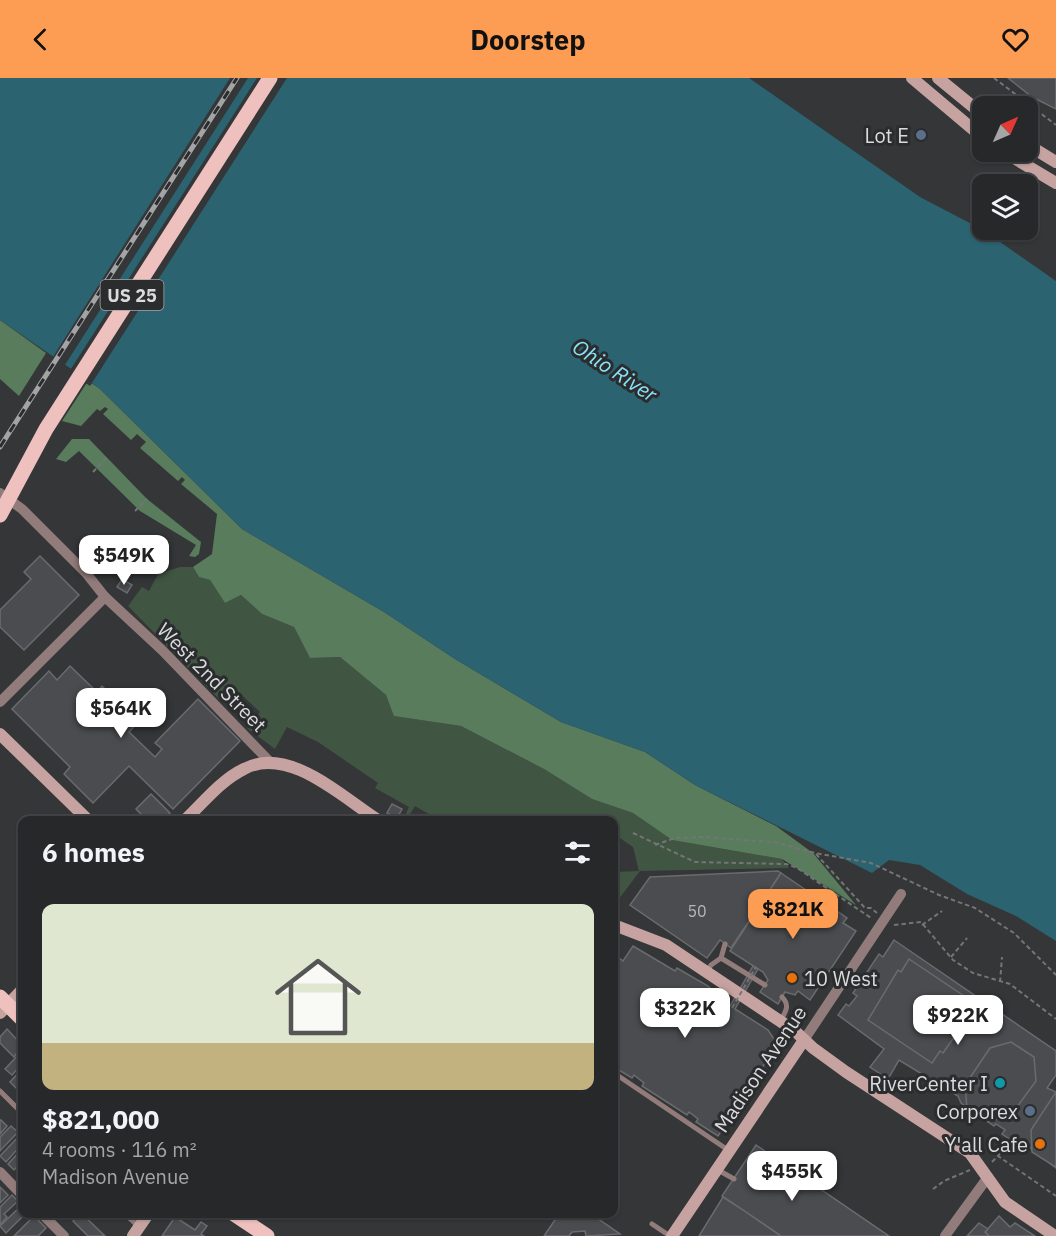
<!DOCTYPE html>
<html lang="en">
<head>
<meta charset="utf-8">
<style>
	:root { --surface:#27282a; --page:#333436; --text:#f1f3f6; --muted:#a4a6a8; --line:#434447; --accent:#fc9d53 }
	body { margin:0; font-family:"IBM Plex Sans",sans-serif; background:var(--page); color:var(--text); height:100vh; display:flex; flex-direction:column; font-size:22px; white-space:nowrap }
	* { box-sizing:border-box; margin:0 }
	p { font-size:20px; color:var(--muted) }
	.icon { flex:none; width:33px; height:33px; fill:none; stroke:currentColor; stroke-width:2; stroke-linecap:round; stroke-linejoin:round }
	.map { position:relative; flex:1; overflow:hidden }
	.sheet { position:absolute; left:18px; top:738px; width:600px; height:402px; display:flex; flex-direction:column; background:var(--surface); border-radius:12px; box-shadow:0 2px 4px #0004,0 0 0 2px var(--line) }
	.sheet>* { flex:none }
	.needle { width:39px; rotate:45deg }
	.fabs { position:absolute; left:972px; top:18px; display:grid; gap:12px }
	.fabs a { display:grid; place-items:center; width:66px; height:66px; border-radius:12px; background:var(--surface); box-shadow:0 2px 4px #0004,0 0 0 2px var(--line); font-size:30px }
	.price { position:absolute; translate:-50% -51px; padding:0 14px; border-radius:12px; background:#fff; color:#222; font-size:20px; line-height:39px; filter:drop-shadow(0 2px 3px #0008) }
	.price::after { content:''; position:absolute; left:50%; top:36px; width:18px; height:14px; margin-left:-9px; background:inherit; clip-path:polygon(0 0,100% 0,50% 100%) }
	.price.on { background:var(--accent); color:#111 }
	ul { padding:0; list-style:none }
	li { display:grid; align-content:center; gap:12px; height:318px; padding:0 24px }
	li span { display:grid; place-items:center; height:186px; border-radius:12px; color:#555 }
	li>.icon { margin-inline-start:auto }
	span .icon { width:108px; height:108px; fill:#fffc; stroke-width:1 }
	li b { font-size:26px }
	h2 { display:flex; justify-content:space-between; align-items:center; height:72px; padding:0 24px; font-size:26px }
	header { display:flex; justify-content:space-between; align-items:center; height:78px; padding:0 24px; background:var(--accent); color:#111; font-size:27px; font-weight:700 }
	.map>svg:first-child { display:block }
	.green { fill:#415543 }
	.forest { fill:#597c5d }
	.water { fill:#2c6370 }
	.pier { fill:#343638 }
	.building { fill:#4b4c4f; stroke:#6a6b6e; stroke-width:1.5 }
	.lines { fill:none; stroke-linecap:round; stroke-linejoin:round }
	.path { stroke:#737577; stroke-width:2; stroke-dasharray:4.5 3; stroke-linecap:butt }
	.lane { stroke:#927c7b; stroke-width:5 }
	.street { stroke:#927c7b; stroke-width:10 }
	.secondary { stroke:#c6a3a1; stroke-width:12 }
	.primary { stroke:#eec1bf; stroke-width:15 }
	.rail-casing { stroke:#a2a4a5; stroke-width:5 }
	.rail { stroke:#2a2c2e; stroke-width:3; stroke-dasharray:9; stroke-linecap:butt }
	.path-bridge { stroke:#737577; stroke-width:2; stroke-dasharray:4.5 3; stroke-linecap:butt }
	.primary-bridge { stroke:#eec1bf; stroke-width:15 }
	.service-dot { fill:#5c6f8a; stroke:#2a2c2e; stroke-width:2 }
	.food-dot { fill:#e8710a; stroke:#2a2c2e; stroke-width:2 }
	.culture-dot { fill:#0f9aa8; stroke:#2a2c2e; stroke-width:2 }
	.labels { text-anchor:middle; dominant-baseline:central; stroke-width:6; stroke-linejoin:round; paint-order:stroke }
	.number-label { font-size:16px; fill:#b6b7b9 }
	.shield { fill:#2a2c2e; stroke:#a5a6a8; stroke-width:1.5 }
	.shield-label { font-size:18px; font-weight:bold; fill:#dadbdc }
	.poi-label { font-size:20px; fill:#dadbdc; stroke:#2a2c2e; text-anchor:end }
	.street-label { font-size:20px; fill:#dadbdc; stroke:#2a2c2e }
	.water-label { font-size:21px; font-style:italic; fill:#88e2f7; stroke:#2a2c2e }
</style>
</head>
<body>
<header><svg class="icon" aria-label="back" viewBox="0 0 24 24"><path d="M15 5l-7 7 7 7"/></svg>Doorstep<svg class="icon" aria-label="heart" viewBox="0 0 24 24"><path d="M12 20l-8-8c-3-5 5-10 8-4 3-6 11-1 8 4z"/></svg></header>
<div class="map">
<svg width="1056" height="1158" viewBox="0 0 1056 1158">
	<rect width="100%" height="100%" fill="#343638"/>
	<polygon class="green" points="180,489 193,489 199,499 210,502 225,525 241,517 262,536 294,549 310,580 340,579 386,617 395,638 461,648 544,691 592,721 633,735 672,762 782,781 789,790 640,793 615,826 614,794 639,793 633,769 614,756 614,742 439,742 415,728 409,738 404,740 409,729 375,710 378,705 318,664 287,649 275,671 247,650 260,634 233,609 220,622 128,528 142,509 149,513 158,496"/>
	<g class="forest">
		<polygon points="0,242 46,275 19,318 0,301"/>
		<polygon points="88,303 99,310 242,451 384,534 455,581 561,644 645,674 695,707 776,748 813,775 856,827 782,781 672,762 633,735 592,721 544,691 461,648 394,638 386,617 340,579 310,580 294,549 262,536 241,517 225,525 210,502 199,499 193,489 212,476 217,436 181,406 185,402 182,399 178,403 140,370 146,364 137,356 131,362 103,336 108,331 105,329 100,333 97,331 81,348 62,343"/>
		<polygon points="72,361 89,361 147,421 201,464 199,476 195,479 189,478 196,467 140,433 79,373 66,384 56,381"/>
	</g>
	<polygon class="water" points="0,0 749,0 920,119 983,152 1056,203 1056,863 1016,838 967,816 920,787 889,782 872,795 695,707 645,674 561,644 455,581 384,534 242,451 99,310 0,242"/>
	<g class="pier">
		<polygon points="230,0 248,0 63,290 51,282"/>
		<polygon points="257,0 287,0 90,308 69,294"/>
	</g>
	<g class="building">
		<polygon points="1008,0 1056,0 1056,31 1032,19"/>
		<polygon points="40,478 79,517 24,572 0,549 0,532 31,501 24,494"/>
		<polygon points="122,501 132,507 127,515 117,509"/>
		<polygon points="70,588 97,614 102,608 138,644 129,654 155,679 162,671 155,665 198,621 240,663 173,731 129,688 93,725 64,696 70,689 12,631 49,593 57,602"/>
		<polygon points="151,716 170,735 163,742 147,742 136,731"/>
		<polygon points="392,726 402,731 397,740 387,735"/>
		<polygon points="778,793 781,795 731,870 720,862 707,880 630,827 650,799"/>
		<polygon points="781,795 847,840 843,845 856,853 810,922 798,913 795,917 785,914 778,926 760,914 768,902 763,894 730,873"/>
		<polygon points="894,862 1056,973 1056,997 1047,1010 1056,1014 1056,1090 1020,1062 1017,1066 1002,1056 1005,1052 996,1046 994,1048 961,1025 958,1018 899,982 888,1001 870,989 884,971 838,937 846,926 849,928 857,918 853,915 879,876 883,879"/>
		<polygon points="633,868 675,893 677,890 708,908 730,928 753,888 758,891 735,931 768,952 774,961 774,971 763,981 766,983 755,1004 718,1058 696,1044 698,1041 689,1034 687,1037 642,1008 644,1005 634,997 632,1000 614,989 614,876 623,883"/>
		<polygon points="909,881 973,924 965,936 968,939 943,975 940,973 932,985 868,942 898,892 901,894"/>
		<polygon points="7,951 22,967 14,979 0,965 0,959"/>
		<polygon points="1011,964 1034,979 1036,1003 1011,1037 988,1044 967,1030 965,1007 990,970"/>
		<polygon points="22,973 22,986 12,997 5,991"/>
		<polygon points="22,991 22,1006 17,1011 10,1004"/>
		<polygon points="1056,1014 1056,1088 1054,1088 1032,1074 1031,1052"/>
		<polygon points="1,1042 7,1048 0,1056 0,1042"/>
		<polygon points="11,1048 18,1054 0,1073 0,1059"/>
		<polygon points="20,1057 22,1066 6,1084 0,1078"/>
		<polygon points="756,1067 889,1158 781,1158 722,1118"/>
		<polygon points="22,1071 22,1083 14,1092 8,1086"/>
		<polygon points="0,1109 8,1117 0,1125"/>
		<polygon points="12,1117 18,1123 4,1136 7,1139 0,1147 0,1129"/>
		<polygon points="723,1119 740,1130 781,1158 699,1158"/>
		<polygon points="22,1127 22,1136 25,1136 6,1155 0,1148"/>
		<polygon points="82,1136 105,1158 88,1158 73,1143"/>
		<polygon points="559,1136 591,1136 620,1156 586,1158 585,1153 572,1154 569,1158 544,1158"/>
		<polygon points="34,1138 46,1150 38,1158 14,1158"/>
		<polygon points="999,1138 1010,1149 1015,1145 1035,1158 989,1158 985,1154"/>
		<polygon points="175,1139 195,1152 201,1144 207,1148 201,1156 204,1158 162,1158"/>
		<polygon points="979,1145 988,1151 985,1154 989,1158 967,1158"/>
	</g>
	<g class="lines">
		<g class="path">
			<polyline points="994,0 1056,47"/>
			<polyline points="93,394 106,380"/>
			<polyline points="135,433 147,421"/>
			<polyline points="633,755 695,784 786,786 797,790 871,840"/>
			<polyline points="655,767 675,760 702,759 774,764 815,775 871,785 939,817 975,830 1014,855 1056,897"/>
			<polyline points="816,776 865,830 871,830 877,835"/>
			<polyline points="894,847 921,844 953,882 973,895 1010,906 1056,941"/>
			<polyline points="922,847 942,833"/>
			<polyline points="951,879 967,860"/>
			<polyline points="1000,904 1002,879"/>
			<polyline points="998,1078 1010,1061"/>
			<polyline points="992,1084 998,1078 1056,1118"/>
			<polyline points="933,1111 944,1103 970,1092"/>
		</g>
		<g class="lane">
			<polyline points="721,880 725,866"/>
			<polyline points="706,895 711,887 721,880 765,907"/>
			<path d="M781 942C786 933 790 927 782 919"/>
			<polyline points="614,995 728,1072"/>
			<polyline points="0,1013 22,1035"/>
			<polyline points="718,1092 734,1101"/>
			<polyline points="125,1136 139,1149"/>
			<polyline points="652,1146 670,1158"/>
		</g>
		<g class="street">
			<polyline points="0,415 22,431 86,495 105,519 162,572 270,684"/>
			<polyline points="0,624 105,519"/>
			<polyline points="804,962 901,816"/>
			<polyline points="0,1094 22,1117"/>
			<polyline points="42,1136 64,1158"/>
			<polyline points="945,1158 988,1099"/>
		</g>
		<g class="secondary">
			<polyline points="912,0 982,59"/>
			<polyline points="938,0 982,36"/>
			<polyline points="1028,67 1056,84"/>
			<polyline points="1004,74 1056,105"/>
			<polyline points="0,656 88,742"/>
			<path d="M185 742C203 725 221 702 244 691 288 667 342 719 378 742"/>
			<polyline points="614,847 666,867 795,953 813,970 846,994 970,1075 1005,1124 1055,1158"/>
			<polyline points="0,935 22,912"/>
			<polyline points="133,1158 148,1136"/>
			<polyline points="672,1158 804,962"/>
		</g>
		<g class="primary">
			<polyline points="0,919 22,941"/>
			<polyline points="234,1136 267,1158"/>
		</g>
		<g class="rail-casing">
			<polyline id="rail" points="0,369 237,0"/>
		</g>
		<use href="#rail" class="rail"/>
		<polyline class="path-bridge" points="732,930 756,889"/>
		<polyline class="primary-bridge" points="0,437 46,351 270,0"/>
	</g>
	<g class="service-dot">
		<circle cx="921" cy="57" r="6"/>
		<circle cx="1030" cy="1033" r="6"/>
	</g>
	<g class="food-dot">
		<circle cx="792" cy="900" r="6"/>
		<circle cx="1040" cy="1066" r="6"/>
	</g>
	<circle class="culture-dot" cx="1000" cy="1005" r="6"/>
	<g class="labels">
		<g class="number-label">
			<text x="697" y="833">50</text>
		</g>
		<rect class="shield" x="100.5" y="202" width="63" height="30" rx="4.5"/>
		<g class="shield-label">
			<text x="132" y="217">US 25</text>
		</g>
		<g class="poi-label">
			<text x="909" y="57">Lot E</text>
			<text x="804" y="900" text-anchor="start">10 West</text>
			<text x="988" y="1005">RiverCenter I</text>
			<text x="1018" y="1033">Corporex</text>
			<text x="1028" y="1066">Y'all Cafe</text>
		</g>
		<g class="street-label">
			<text transform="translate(212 599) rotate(45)">West 2nd Street</text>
			<text transform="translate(760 991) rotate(-56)">Madison Avenue</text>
		</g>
		<g class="water-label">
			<text transform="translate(615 292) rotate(33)">Ohio River</text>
		</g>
	</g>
</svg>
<div class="fabs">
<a><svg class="needle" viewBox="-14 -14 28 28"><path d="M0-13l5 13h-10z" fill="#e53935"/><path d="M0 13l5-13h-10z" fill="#a4a6a8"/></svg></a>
<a><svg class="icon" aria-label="layers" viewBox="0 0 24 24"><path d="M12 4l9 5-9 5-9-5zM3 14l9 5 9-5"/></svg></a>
</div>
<b class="price" style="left:124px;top:508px">$549K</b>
<b class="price" style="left:121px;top:661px">$564K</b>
<b class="price on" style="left:793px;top:862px">$821K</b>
<b class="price" style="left:685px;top:961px">$322K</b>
<b class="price" style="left:958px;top:968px">$922K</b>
<b class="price" style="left:792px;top:1124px">$455K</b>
<section class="sheet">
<h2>6 homes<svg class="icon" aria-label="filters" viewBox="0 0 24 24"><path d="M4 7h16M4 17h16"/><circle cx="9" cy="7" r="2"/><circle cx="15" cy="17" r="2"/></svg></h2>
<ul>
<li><span style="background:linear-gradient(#dfe7d0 75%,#c2b280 0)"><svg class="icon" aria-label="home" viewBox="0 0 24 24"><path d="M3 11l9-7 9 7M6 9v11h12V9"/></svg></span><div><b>$821,000</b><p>4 rooms · 116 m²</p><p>Madison Avenue</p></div></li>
</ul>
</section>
</div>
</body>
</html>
